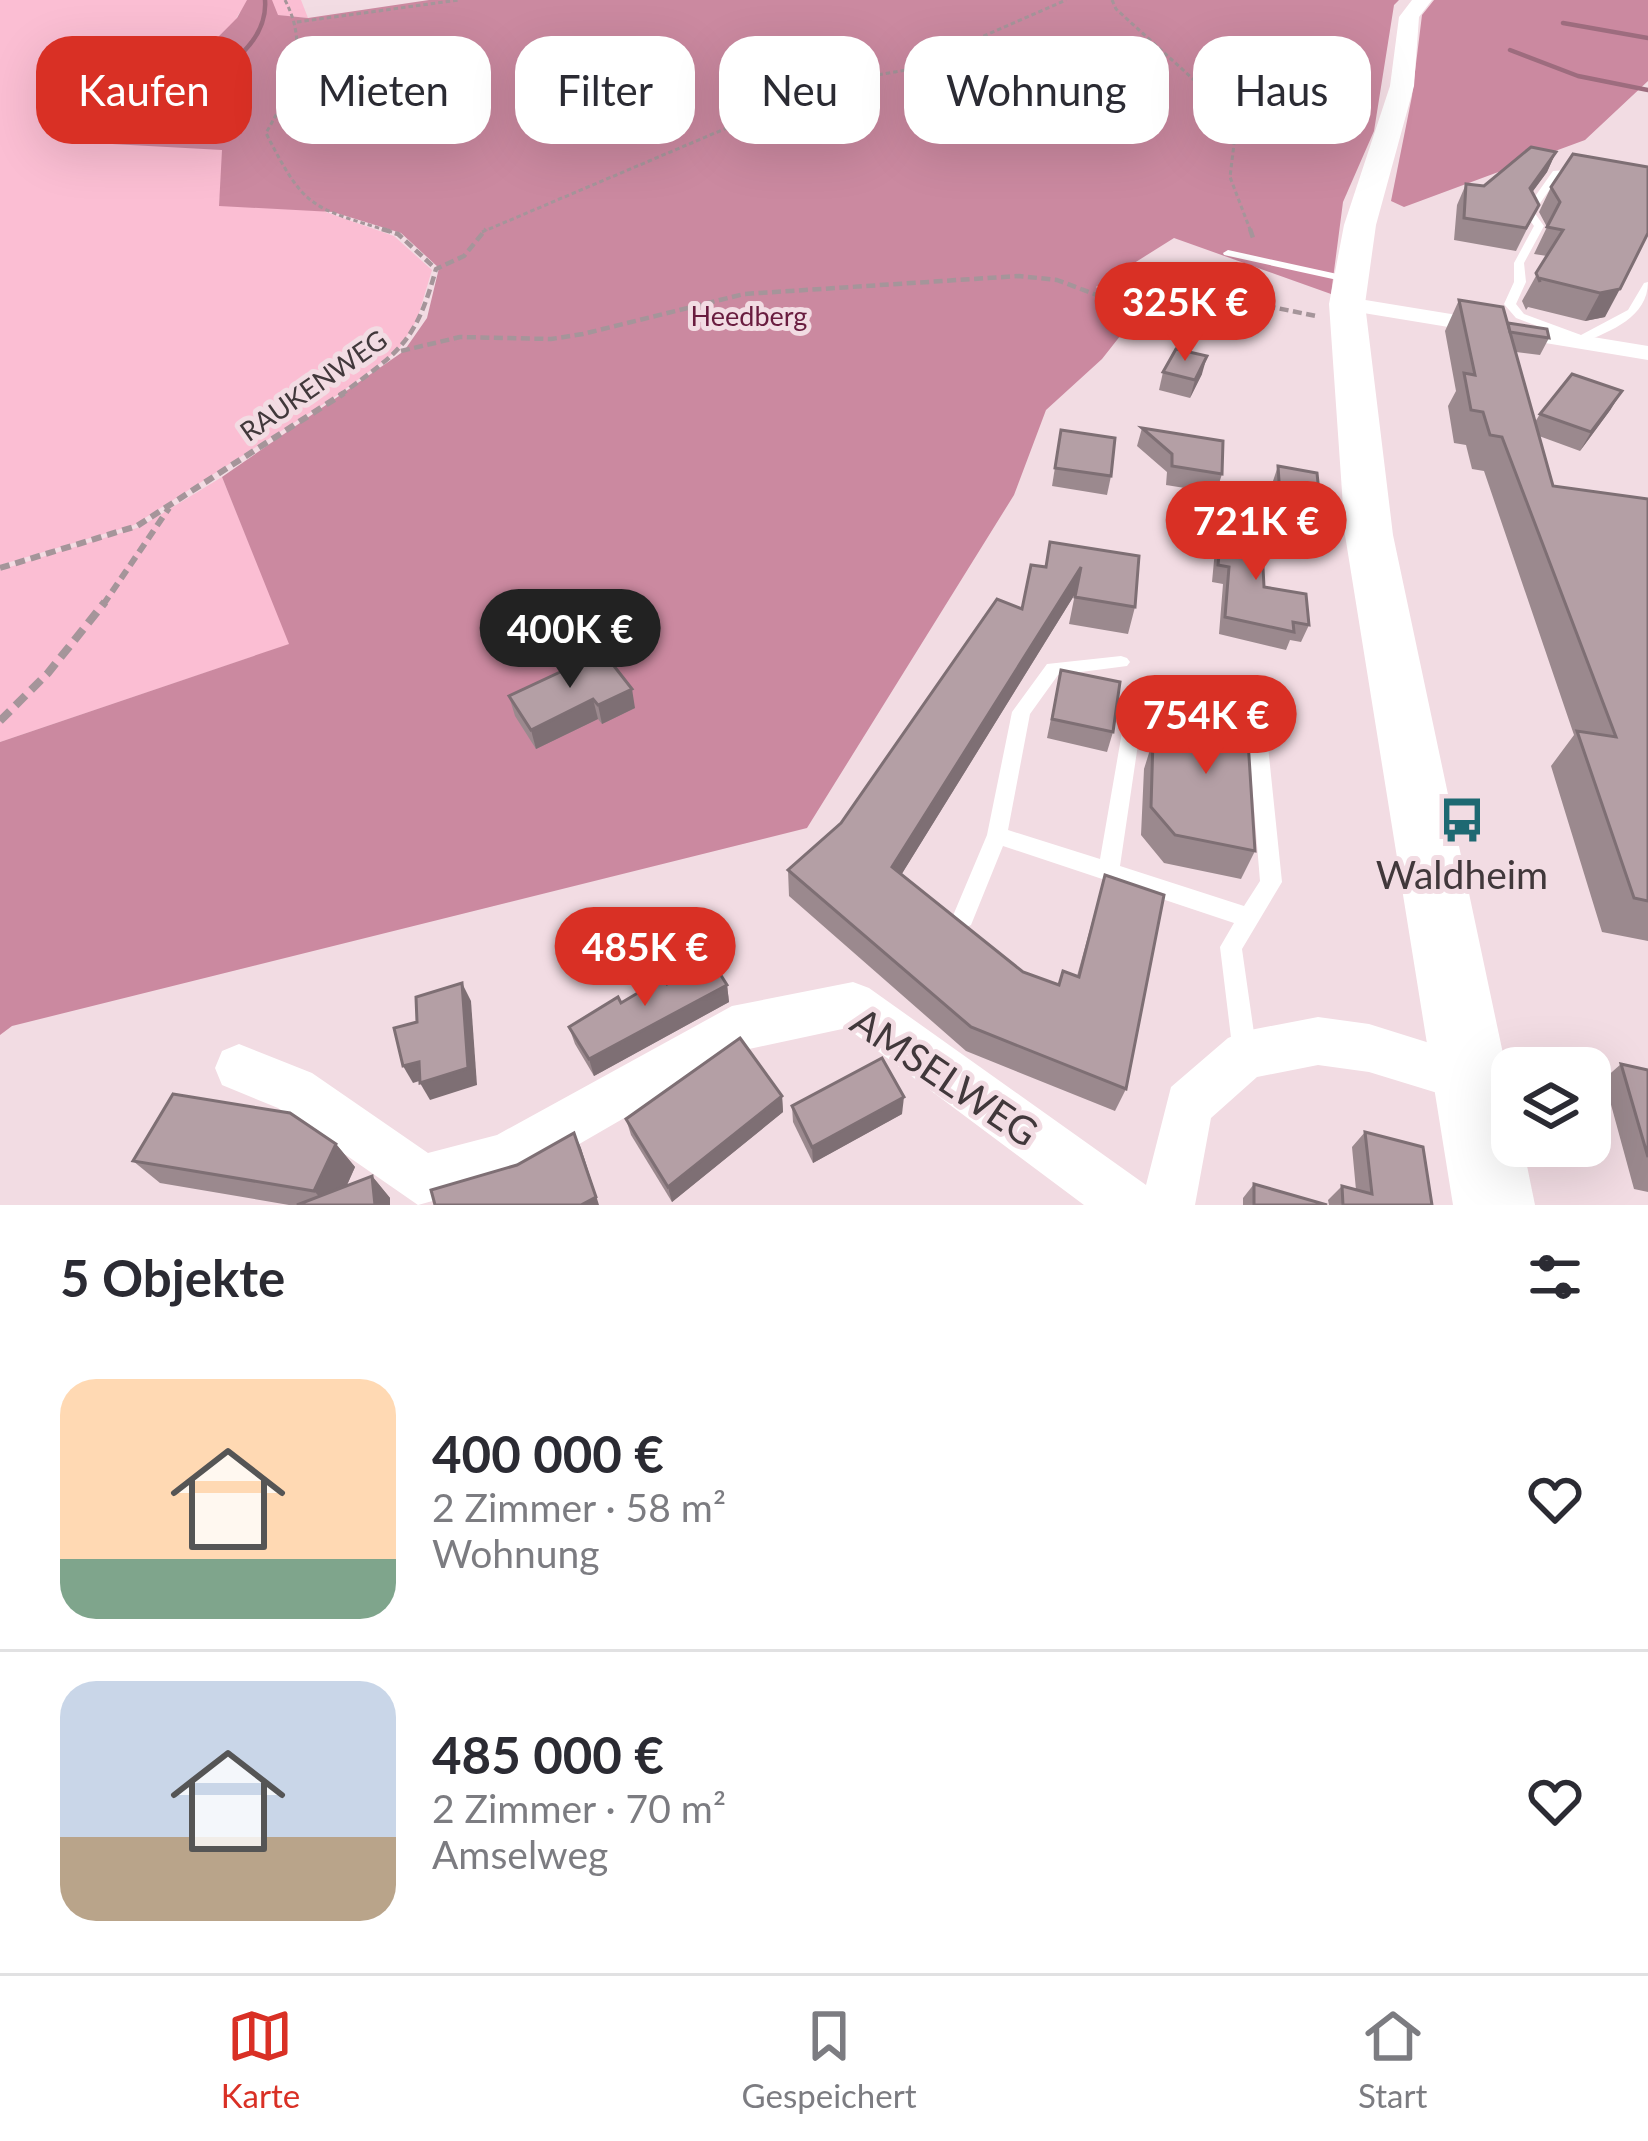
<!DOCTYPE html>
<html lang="de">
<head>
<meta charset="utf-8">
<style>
	:root { --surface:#fff; --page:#f2f2f3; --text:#2b2b33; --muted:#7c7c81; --line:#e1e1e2; --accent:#d93025 }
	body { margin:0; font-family:Lato,sans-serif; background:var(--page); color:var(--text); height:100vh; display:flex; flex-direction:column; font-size:45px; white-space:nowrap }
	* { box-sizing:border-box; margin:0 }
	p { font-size:39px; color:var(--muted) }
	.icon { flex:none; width:66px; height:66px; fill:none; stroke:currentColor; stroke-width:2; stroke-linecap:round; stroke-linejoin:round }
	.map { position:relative; height:1205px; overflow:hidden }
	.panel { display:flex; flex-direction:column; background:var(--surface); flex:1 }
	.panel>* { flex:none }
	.hud { position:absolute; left:36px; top:36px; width:1578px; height:108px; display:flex; gap:24px }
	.buttons { position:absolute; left:1491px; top:1047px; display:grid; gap:24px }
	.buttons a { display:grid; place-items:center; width:120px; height:120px; border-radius:24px; background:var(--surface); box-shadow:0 12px 48px #0002; font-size:60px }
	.price { position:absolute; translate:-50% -102px; padding:0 27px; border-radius:42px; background:var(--accent); color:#fff; font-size:39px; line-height:78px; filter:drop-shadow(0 3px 6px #0008) }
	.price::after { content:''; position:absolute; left:50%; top:72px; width:36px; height:27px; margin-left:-18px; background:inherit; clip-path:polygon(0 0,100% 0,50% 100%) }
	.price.current { background:#222; color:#fff }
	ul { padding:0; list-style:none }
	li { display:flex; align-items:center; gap:36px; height:300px; padding:0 60px }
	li+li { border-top:3px solid var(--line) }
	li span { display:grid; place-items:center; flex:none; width:336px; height:240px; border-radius:36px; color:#555 }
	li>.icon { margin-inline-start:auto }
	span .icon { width:144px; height:144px; fill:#fffc; stroke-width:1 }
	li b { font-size:51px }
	h2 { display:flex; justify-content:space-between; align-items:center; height:144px; padding:0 60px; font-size:51px }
	.chip { padding:0 42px; border-radius:36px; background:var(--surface); box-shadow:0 12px 48px #0002; font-size:42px; line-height:108px }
	.chip.current { background:var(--accent); color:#fff }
	.menu { display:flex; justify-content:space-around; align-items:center; height:168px; border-top:3px solid var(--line); background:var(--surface); font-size:33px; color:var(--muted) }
	.menu a { display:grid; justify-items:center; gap:6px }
	.menu .current { color:var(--accent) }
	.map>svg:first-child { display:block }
	.green { fill:#fbbed3 }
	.forest { fill:#cb89a0 }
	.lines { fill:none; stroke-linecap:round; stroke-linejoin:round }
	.stream-far1 { stroke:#9d6c7e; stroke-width:4.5 }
	.stream { stroke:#9d6c7e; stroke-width:6 }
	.path-far3 { stroke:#a5959a; stroke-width:3; stroke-dasharray:4.5 3; stroke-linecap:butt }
	.path-far2 { stroke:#a5959a; stroke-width:4.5; stroke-dasharray:9 4.5; stroke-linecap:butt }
	.path-far1 { stroke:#a5959a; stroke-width:6; stroke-dasharray:10 6; stroke-linecap:butt }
	.path { stroke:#a5959a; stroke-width:8; stroke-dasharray:14 8; stroke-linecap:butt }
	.lane { fill:#fff; fill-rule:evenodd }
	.street { fill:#fff; fill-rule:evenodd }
	.primary { fill:#fff; fill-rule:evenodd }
	.wall { fill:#9b898e }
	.shaded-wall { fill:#7e6f74 }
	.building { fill:#b49fa5; stroke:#7e6f74; stroke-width:3 }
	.labels { text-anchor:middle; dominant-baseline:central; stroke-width:10; stroke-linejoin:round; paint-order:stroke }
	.far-park-label { font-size:27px; fill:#691c3f; stroke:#f2dce3 }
	.far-street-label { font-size:27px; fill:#41383b; stroke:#f2dce3 }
	.near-poi-label { font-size:39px; fill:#41383b; stroke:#f2dce3 }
	.near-street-label { font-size:39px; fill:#41383b; stroke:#f2dce3 }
</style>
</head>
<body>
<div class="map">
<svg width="1648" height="1205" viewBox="0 0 1648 1205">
	<rect width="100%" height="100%" fill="#f2dce3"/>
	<g class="green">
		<polygon points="0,0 301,0 308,18 240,12 237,17 219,205 323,211 394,236 432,270 417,320 398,350 336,396 134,525 0,565"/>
		<polygon points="222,477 290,644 0,742 0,570 140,527"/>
	</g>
	<g class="forest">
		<polygon points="247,0 272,0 278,15 308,18 429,0 1399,0 1394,5 1374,131 1343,202 1331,294 1174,238 1096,287 1124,307 1128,326 1102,359 1046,410 1014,495 807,828 12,1026 0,1035 0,742 289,644 222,477 404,351 427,318 439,268 401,233 333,212 219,206 222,150 112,144 237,18"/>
		<polygon points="1434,0 1648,0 1648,81 1585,140 1404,207 1391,201 1412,96 1422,15"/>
	</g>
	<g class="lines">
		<g class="stream-far1">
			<polyline points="1563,23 1648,38"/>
			<polyline points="1510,50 1578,76 1648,90"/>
			<path d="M172 103C208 77 269 51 265 0"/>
		</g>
		<polyline class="stream" points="124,137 176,100"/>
		<g class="path-far3">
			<path d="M285 0C310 48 292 88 266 133 305 210 311 207 392 232"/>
			<polyline points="1112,0 1116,9 1237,119 1230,177 1251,232"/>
			<polyline points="297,22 459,0"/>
			<polyline points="482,232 835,82 906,70 1066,0"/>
		</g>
		<g class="path-far2">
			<polyline points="382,229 398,234 436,269"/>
			<polyline points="1250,229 1253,238"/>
			<polyline points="401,351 460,337 551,339 583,334 744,294 1019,276 1057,280 1118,303 1262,305 1316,316"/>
			<path d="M339 396C400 351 415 344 436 269L464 256 486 229"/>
		</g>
		<g class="path-far1">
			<polyline points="0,568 137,526 344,393"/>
			<polyline points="103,605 169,508"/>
		</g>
		<polyline class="path" points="0,721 48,673 105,602"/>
		<g class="lane">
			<path d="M1584 169V173L1559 176 1534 212 1544 226 1524 263 1526 282 1516 304 1524 314 1581 335 1628 310 1644 283 1648 282C1648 317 1611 331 1582 343L1516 318 1504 304 1514 282V263L1534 226 1524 212 1553 171Z"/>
			<polygon points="1228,250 1351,277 1357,280 1351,283 1224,255 1223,253"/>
			<polygon points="1121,656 1127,658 1130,662 1127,666 1058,675 1030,714 1008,830 1100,859 1125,715 1169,695 1204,702 1207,707 1204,712 1198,714 1171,709 1141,724 1120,866 1244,906 1260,881 1247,723 1223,718 1220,713 1223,708 1229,706 1263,712 1265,717 1282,882 1242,949 1257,1054 1254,1063 1245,1066 1236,1063 1233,1054 1220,947 1234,923 1003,846 971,925 963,928 955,925 952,918 987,835 1012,712 1047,664"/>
		</g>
		<g class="street">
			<polygon points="1347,297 1648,346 1648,360 1339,309 1336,304"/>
			<polygon points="853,982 869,988 1146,1185 1171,1087 1228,1038 1245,1031 1318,1017 1369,1024 1487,1061 1495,1078 1487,1095 1470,1103 1369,1072 1318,1065 1257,1077 1211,1118 1195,1205 1084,1205 847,1028 740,1051 524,1176 418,1205 278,1108 222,1085 215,1068 222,1051 239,1044 312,1073 428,1153 497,1135 732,1006"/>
		</g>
		<polygon class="primary" points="1412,0 1432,0 1419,17 1414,86 1376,225 1365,304 1393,535 1512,1096 1512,1146 1523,1146 1535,1205 1453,1205 1345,535 1329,304 1344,225 1390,86 1399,17"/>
	</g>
	<g class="wall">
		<polygon points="1556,152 1547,172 1532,192 1539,205 1516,251 1454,240 1457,205 1466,184 1484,186"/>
		<polygon points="1573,154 1605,317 1585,321 1528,307 1526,310 1522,301 1547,256 1534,254 1547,227 1539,212 1551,187"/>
		<polygon points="1459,300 1508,323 1549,338 1540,355 1516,352 1535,422 1540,414 1611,409 1580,451 1539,436 1553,486 1648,499 1648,941 1602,932 1551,766 1574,735 1484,471 1472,469 1466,445 1454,443 1448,406 1456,391 1445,331"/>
		<polygon points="1163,372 1202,374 1190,398 1159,390"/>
		<polygon points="1142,428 1222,474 1216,493 1166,485 1167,472 1137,446"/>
		<polygon points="1061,430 1111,476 1107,495 1052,486"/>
		<polygon points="1278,466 1320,502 1312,521 1273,515 1272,484"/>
		<polygon points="1222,522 1264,587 1309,625 1301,642 1290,640 1286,650 1219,634 1223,584 1212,582 1216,539"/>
		<polygon points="1031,565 1135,607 1128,634 1069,624 1075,594 901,875 1023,972 1059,985 1077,976 1105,875 1126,1089 1115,1111 966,1051 789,896 788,870 841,823 1022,609"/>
		<polygon points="603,652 635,708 602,724 598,719 536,749 515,716 509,696"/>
		<polygon points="1061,670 1113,732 1107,752 1047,738"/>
		<polygon points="1182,698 1255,851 1241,879 1164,863 1141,835 1144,769 1153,740 1172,744 1172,726"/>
		<polygon points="667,984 727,985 729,1002 594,1076 575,1044 569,1027"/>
		<polygon points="1621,1064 1648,1070 1648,1192 1634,1189 1604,1079"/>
		<polygon points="782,1096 783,1112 672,1202 631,1135 626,1119"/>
		<polygon points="792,1106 902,1114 813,1163 793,1122"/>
		<polygon points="1365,1132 1432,1205 1329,1205 1328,1200 1342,1186 1356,1190 1352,1147"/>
		<polygon points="336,1144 355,1167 347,1185 372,1176 390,1198 390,1205 289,1205 160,1183 133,1161"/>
		<polygon points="1254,1184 1327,1205 1243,1205 1243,1198"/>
	</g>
	<g class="shaded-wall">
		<polygon points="1556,152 1547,172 1520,209 1530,188"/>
		<polygon points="1620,289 1605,317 1585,321 1600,293"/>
		<polygon points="1207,356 1202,374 1190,398 1195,380"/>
		<polygon points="1622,391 1611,409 1580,451 1591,432"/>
		<polygon points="1081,567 1075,594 890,893 892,867"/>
		<polygon points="632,689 635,708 602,724 598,705"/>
		<polygon points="593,699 598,719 536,749 531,730"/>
		<polygon points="462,983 471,1001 477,1085 430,1100 420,1083"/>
		<polygon points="727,985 729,1002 594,1076 589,1059"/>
		<polygon points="419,1062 429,1078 413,1083 403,1066"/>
		<polygon points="782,1096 783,1112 672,1202 668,1187"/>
		<polygon points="904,1097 902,1114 813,1163 812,1147"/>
		<polygon points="574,1133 581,1148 599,1205 581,1205"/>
		<polygon points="336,1144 355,1167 338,1205 327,1205 314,1191"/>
		<polygon points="372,1176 390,1198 390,1205 375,1205"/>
	</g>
	<g class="building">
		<polygon points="1531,147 1556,152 1530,188 1539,205 1526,228 1464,218 1466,184 1484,186"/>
		<polygon points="1573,154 1648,167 1648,233 1620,289 1600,293 1539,278 1540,282 1536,273 1563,230 1547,227 1560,202 1551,187"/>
		<polygon points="1459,300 1503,307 1553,486 1648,499 1648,901 1634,898 1577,731 1616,737 1502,437 1490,435 1483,412 1471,410 1464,373 1475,375"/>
		<polygon points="1508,323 1547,329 1549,338 1510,332"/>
		<polygon points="1176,349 1207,356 1195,380 1163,372"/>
		<polygon points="1572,374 1622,391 1591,432 1540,414"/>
		<polygon points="1142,428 1223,441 1222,474 1172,466 1172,454"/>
		<polygon points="1061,430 1115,438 1111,476 1055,468"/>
		<polygon points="1278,466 1317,473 1320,502 1280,496"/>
		<polygon points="1222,522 1261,529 1264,587 1306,594 1309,625 1293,622 1294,632 1225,617 1229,567 1218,565"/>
		<polygon points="1050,542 1139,556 1135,607 1075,597 1081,567 892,867 1023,972 1059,985 1063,971 1079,977 1105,875 1164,895 1126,1089 971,1027 788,870 841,823 997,599 1022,609 1031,565 1046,567"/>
		<polygon points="603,652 632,689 598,705 593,699 531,730 509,696"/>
		<polygon points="1061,670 1120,682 1113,732 1052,719"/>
		<polygon points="1182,698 1246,709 1255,851 1175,835 1151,807 1153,740 1182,746"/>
		<polygon points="710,958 727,985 589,1059 569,1027 618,997 621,1003 663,978 667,984"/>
		<polygon points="462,983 468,1068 420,1083 419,1062 403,1066 394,1028 417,1022 416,997"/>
		<polygon points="740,1038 782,1096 668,1187 626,1119"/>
		<polygon points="882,1058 904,1097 812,1147 792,1106"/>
		<polygon points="1621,1064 1648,1070 1648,1157"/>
		<polygon points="173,1094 290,1113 336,1144 314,1191 133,1161"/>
		<polygon points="1365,1132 1423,1147 1432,1205 1343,1205 1342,1186 1372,1194"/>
		<polygon points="574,1133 596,1197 581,1205 435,1205 431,1190 517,1165"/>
		<polygon points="372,1176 375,1205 297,1205"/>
		<polygon points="1254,1184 1327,1205 1254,1205"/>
	</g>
	<defs>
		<g id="bus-bare" transform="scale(3.6)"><path d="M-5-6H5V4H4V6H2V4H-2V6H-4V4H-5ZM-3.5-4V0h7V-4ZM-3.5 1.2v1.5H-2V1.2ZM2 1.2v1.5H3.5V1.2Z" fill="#1e6972" stroke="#f2dce3" stroke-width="2.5" paint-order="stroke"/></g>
	</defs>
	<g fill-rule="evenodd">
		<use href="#bus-bare" x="1462" y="820"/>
	</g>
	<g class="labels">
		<g class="far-park-label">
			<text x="749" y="315">Heedberg</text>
		</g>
		<g class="far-street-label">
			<text transform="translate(313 385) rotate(-35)">RAUKENWEG</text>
		</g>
		<g class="near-poi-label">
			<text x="1462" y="874">Waldheim</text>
		</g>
		<g class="near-street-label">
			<text transform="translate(945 1076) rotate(34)">AMSELWEG</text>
		</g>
	</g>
</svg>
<div class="buttons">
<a><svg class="icon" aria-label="layers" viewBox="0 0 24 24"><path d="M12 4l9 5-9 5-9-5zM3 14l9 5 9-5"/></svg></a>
</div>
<b class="price" style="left:1185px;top:364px">325K €</b>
<b class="price" style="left:1256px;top:583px">721K €</b>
<b class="price current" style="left:570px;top:691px">400K €</b>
<b class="price" style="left:1206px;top:777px">754K €</b>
<b class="price" style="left:645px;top:1009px">485K €</b>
<div class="hud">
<a class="chip current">Kaufen</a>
<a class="chip">Mieten</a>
<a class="chip">Filter</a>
<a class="chip">Neu</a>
<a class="chip">Wohnung</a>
<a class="chip">Haus</a>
</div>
</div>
<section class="panel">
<h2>5 Objekte<svg class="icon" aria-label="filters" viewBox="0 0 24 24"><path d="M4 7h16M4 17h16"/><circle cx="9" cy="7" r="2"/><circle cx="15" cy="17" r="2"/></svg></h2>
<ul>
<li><span style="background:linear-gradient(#ffd9b3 75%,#7fa58c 0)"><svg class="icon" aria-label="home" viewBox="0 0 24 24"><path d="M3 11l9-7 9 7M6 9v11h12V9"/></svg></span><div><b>400 000 €</b><p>2 Zimmer · 58 m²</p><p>Wohnung</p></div><svg class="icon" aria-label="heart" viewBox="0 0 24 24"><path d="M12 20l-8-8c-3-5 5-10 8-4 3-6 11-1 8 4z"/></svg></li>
<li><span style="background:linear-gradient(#c9d6e8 65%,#b9a48a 0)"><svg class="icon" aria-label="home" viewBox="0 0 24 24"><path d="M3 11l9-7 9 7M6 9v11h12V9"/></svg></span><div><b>485 000 €</b><p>2 Zimmer · 70 m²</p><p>Amselweg</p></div><svg class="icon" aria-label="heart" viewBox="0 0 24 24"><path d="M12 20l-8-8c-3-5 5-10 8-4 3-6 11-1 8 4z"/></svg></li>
</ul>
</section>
<nav class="menu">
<a class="current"><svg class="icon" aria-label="map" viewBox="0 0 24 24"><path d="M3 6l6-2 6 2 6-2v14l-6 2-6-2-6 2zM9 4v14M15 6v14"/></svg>Karte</a>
<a><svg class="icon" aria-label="saved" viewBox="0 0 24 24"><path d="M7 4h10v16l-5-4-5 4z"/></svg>Gespeichert</a>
<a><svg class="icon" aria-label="home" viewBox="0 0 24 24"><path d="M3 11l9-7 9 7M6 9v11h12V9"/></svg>Start</a>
</nav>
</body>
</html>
